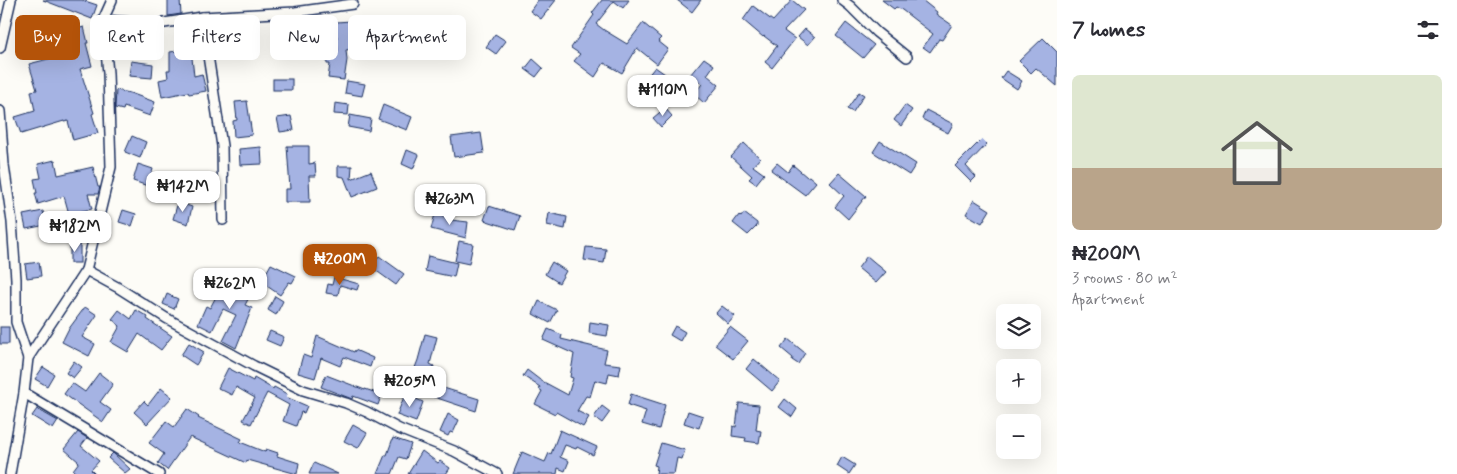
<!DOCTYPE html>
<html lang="en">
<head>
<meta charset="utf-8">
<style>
	:root { --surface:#fff; --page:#f2f2f3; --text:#2b2b33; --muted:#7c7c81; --line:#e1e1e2; --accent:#b45309 }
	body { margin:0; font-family:Mynerve,sans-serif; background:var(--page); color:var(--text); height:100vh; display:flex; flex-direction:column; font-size:19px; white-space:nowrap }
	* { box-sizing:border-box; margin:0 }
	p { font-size:16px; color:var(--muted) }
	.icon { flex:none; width:28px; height:28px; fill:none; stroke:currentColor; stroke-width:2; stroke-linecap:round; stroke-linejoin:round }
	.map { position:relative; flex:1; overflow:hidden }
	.panel { display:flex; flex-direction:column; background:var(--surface); width:400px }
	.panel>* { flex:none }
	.banner { position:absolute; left:15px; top:15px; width:475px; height:45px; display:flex; gap:10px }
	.tools { position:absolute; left:996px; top:304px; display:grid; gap:10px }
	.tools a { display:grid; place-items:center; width:45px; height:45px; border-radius:8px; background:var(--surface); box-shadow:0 5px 20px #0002; font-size:25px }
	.price { position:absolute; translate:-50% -42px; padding:0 11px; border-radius:10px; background:#fff; color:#222; font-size:16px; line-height:32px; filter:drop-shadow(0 1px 2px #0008) }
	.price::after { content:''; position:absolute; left:50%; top:30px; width:15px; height:11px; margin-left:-8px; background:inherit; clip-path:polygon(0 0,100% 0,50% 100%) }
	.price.on { background:var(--accent); color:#fff }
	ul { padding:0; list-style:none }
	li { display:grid; align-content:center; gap:10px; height:265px; padding:0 15px }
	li+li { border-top:1px solid var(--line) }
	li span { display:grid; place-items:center; height:155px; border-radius:8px; color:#555 }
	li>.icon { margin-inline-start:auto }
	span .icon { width:90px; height:90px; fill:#fffc; stroke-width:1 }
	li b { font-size:21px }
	h2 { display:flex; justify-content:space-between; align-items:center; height:60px; padding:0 15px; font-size:21px }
	.chip { padding:0 18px; border-radius:8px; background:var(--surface); box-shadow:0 5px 20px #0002; font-size:18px; line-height:45px }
	.chip.on { background:var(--accent); color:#fff }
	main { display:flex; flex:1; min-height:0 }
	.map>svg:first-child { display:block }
	.building { fill:#a5b3e3; stroke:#1b2f5e }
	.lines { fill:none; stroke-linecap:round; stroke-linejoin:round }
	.minor-casing { stroke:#1b2f5e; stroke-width:12 }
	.minor { stroke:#fdfcf7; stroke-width:9 }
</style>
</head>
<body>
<main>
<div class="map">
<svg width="1057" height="474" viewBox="0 0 1057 474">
	<rect width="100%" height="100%" fill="#fdfcf7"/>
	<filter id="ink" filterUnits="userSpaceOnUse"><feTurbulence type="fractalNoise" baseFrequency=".02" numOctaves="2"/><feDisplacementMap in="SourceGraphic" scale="10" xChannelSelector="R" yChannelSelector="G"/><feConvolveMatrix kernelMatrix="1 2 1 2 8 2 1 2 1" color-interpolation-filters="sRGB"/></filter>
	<g filter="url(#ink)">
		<g class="building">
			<polygon points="43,0 82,0 97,5 92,19"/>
			<polygon points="168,0 180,0 181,14 168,16"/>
			<polygon points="538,0 556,0 541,19 530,11"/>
			<polygon points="602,0 629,0 623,8 614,1 596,24 604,30 627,44 643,23 661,38 658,41 668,49 657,64 637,48 622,73 604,63 595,77 574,61 580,54 571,48 594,15 592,13"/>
			<polygon points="677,0 701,0 692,12"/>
			<polygon points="792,0 804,10 784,31 795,39 772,68 765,62 777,46 764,36 763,37 743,20 753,6 773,21"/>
			<polygon points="882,0 922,0 937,12 936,14 952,25 942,40 939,39 930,52 923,47 933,34 902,10 896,7 894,9"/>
			<polygon points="351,21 353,49 346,50 347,60 344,80 328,78 330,64 327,64 326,53 338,52 337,36 323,37 322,23"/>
			<polygon points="276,22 283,22 283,26 297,25 300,53 278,54"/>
			<polygon points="23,23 43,26 41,36 21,32"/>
			<polygon points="846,23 874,45 863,58 836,36"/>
			<polygon points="84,27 88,43 86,43 92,66 80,69 94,113 92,114 98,133 73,140 68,121 64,122 64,121 21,134 15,117 35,111 31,91 37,90 29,64 56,57 57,59 71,56 65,32"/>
			<polygon points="241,29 255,29 255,42 253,42 255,57 225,60 224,45 243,42"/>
			<polygon points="805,29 815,37 808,45 798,37"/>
			<polygon points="380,30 381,46 368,47 367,32"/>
			<polygon points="495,34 506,41 496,54 486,47"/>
			<polygon points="1043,38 1057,52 1057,86 1036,68 1031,73 1019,61"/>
			<polygon points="191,49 194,76 202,74 206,91 189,94 188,92 162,97 159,80 168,78 167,70 170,70 170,52"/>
			<polygon points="704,58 714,65 707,75 719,85 704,103 694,94 702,84 690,75"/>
			<polygon points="533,59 543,68 536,77 525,69"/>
			<polygon points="131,61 153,64 152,78 129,76"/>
			<polygon points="655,67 665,74 657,85 647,77"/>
			<polygon points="1006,71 1022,81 1017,89 1001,78"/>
			<rect x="273" y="79" width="19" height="11"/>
			<polygon points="347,81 365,84 362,96 345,93"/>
			<polygon points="116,90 130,93 155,102 150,116 124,107 123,110 115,108"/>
			<polygon points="859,92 864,95 853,112 847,109"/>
			<polygon points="247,101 252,135 234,137 233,121 237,120 235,102"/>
			<polygon points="335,103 349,105 348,115 334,114"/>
			<polygon points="383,105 412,117 407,130 378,119"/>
			<polygon points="905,105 912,110 901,126 894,120"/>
			<polygon points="665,108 672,116 661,127 653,118"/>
			<polygon points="926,110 953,124 948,133 922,119"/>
			<polygon points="350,115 371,119 369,131 348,127"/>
			<polygon points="291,116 294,130 280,132 277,118"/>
			<polygon points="481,133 484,153 454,157 451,137"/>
			<polygon points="132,136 146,142 140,158 125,152"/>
			<polygon points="982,139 987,144 966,166 976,177 971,182 955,166"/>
			<polygon points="880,141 916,164 909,175 873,152"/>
			<polygon points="744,143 760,158 753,166 764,174 756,184 749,179 752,176 731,157"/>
			<polygon points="287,146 309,146 309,164 315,163 316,176 309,176 310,202 285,202 285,189 290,189"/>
			<polygon points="261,147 262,164 240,165 239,149"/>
			<polygon points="407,150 419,155 413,169 402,164"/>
			<polygon points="55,160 58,175 93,167 98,187 100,187 98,194 88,194 92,209 69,214 64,196 38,204 35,193 37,193 34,179 41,178 38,164"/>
			<polygon points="777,163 788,172 793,165 807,177 809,176 816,182 805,195 771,170"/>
			<polygon points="138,164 153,169 148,186 133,181"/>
			<polygon points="338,166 352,166 351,179 371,171 377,187 352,197 344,177 338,176"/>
			<polygon points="839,173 866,196 848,219 835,207 844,196 830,183"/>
			<polygon points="974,200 990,210 982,223 966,214"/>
			<polygon points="178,202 192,207 188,224 173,219"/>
			<polygon points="489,206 520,216 515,230 484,220"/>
			<polygon points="123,210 136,214 132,226 119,222"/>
			<polygon points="43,211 46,225 26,229 23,215"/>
			<polygon points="549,213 567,217 565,229 547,225"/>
			<polygon points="744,213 757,223 757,226 748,235 733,223 739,215 741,217"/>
			<polygon points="435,214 452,218 451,220 468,222 466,238 431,229"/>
			<polygon points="459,241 473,244 469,264 455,261"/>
			<rect x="70" y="243" width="10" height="20"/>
			<polygon points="586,247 606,249 604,263 584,260"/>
			<polygon points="379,256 404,274 396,285 371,267"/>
			<polygon points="428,256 457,263 454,277 425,271"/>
			<polygon points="867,256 886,272 876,283 858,268"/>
			<polygon points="39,262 41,276 27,278 25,264"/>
			<polygon points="552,262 566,271 559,283 545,274"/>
			<polygon points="271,264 296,276 292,283 289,282 280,295 261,282"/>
			<polygon points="230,276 254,288 245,305 252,308 236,348 223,341 236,315 223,309 212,331 198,324 206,306 210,308 219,291 222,292"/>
			<polygon points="334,277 359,284 357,290 340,285 338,295 326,293 328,284 332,285"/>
			<polygon points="167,294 178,299 174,309 163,304"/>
			<polygon points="275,296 283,301 276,315 268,310"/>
			<polygon points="539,301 557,310 550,323 533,314"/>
			<polygon points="722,306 735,316 728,324 716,313"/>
			<polygon points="85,307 97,315 82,337 95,344 89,356 62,342 68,330"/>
			<polygon points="119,310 131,319 136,310 148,317 147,319 172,336 161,350 139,334 128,352 111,342 120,326 112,319"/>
			<polygon points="590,322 609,325 607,336 589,333"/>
			<polygon points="675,326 685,332 680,341 670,335"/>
			<rect x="0" y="327" width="9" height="17"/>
			<polygon points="730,327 748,341 733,359 715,345"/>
			<polygon points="548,329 562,335 561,339 607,350 604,363 621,365 619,375 609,373 607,383 595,380 590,397 586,396 577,411 589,417 583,427 556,412 555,414 535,404 542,391 539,389 540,387 523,376 527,370 540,380 568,395 573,378 570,377 574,354 543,340"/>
			<polygon points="270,331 284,337 280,346 266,340"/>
			<polygon points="425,334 437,337 430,364 434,366 429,379 413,373 418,360"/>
			<polygon points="317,336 354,352 355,350 373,358 370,367 344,357 340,366 321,358 315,378 298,373 303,355 311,358"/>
			<polygon points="788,339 805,353 798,364 792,360 793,358 781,348"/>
			<polygon points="189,343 204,352 196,365 181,355"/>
			<polygon points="754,359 780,381 772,391 746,369"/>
			<polygon points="74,361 82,367 73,378 66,373"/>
			<polygon points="43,367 54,374 47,386 35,379"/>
			<polygon points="228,368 253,381 254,378 273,389 274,387 287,394 286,397 307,406 304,413 301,412 296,426 283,421 289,405 267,393 251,424 243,420 255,398 236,387 232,395 218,388"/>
			<polygon points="99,373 113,384 100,402 111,410 103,422 64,394 72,383 85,392"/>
			<polygon points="326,375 365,390 365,389 374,392 375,388 383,391 378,405 353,396 352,399 321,387"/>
			<polygon points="434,385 479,399 476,411 431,396"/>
			<polygon points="161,388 172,397 147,424 134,412 144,401 148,405"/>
			<polygon points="405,394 423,402 416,422 397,415"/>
			<polygon points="631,394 665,405 659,429 642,424 646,411 628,405"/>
			<polygon points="785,399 797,409 792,417 779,407"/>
			<polygon points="739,403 759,405 756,430 761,431 759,443 745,441 746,438 732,436 733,426 736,427"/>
			<polygon points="602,406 610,412 602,423 594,417"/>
			<polygon points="37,409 58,421 53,429 32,416"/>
			<polygon points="187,409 199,417 198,418 242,439 240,442 265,452 266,449 278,453 277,456 299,463 297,474 247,460 246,463 190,437 167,470 158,463 164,454 149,443 166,421 174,427"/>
			<polygon points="688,411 703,416 699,428 684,423"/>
			<polygon points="448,414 459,420 453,433 450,432 448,436 440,432"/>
			<polygon points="353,425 367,433 358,448 344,441"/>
			<polygon points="560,430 597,447 593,455 577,447 576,449 565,445 560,457 569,461 565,471 558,468 557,474 513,474 522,452 545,462 549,453 551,454"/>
			<polygon points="78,432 87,438 81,446 99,461 91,470 95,474 77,474 73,470 79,462 64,449"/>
			<polygon points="393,438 411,444 406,459 399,457 392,474 377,474 385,455 387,455"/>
			<polygon points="661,443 685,450 682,459 677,458 674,474 656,474 657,466 654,465"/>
			<polygon points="422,451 438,463 440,461 450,468 446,474 408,474"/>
			<polygon points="113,453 130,469 125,473 108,458"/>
			<polygon points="842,457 855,465 849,474 837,466"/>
			<polygon points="314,463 338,474 309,474"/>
		</g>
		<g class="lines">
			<g class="minor-casing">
				<g id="minor">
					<polyline points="842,0 850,6 876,32 907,57"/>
					<polyline points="202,17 222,146 223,220"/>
					<polyline points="103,20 158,24 202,17 295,12 353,4"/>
					<polyline points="0,48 11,0"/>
					<polyline points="0,111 4,165 12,222 16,279 16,322 28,358"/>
					<polyline points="86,270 117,287 166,318 254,366 303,390 346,403 367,412 399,429 454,451 497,474"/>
					<polyline points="24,393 159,474"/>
					<polyline points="10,474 24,393 28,358 86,270 111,167 108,73 103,20 112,0"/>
				</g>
			</g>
			<use href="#minor" class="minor"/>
		</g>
	</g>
</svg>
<div class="tools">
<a><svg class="icon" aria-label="layers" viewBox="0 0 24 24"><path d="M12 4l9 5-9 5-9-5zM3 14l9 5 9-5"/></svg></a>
<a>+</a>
<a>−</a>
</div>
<b class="price" style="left:663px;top:117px">₦110M</b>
<b class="price" style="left:183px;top:213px">₦142M</b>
<b class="price" style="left:450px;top:226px">₦263M</b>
<b class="price" style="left:75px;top:253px">₦182M</b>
<b class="price on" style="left:340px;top:286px">₦200M</b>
<b class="price" style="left:230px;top:310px">₦262M</b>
<b class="price" style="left:410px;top:408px">₦205M</b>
<div class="banner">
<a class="chip on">Buy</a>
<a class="chip">Rent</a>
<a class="chip">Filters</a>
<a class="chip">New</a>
<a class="chip">Apartment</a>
</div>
</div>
<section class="panel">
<h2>7 homes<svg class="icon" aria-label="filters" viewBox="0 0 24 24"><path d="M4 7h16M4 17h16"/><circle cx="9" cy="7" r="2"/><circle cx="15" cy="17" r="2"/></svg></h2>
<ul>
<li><span style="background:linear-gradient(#dfe7d0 60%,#b9a48a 0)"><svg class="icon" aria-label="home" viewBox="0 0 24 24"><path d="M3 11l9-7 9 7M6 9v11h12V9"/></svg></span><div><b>₦200M</b><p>3 rooms · 80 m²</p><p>Apartment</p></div></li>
</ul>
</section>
</main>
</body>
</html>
